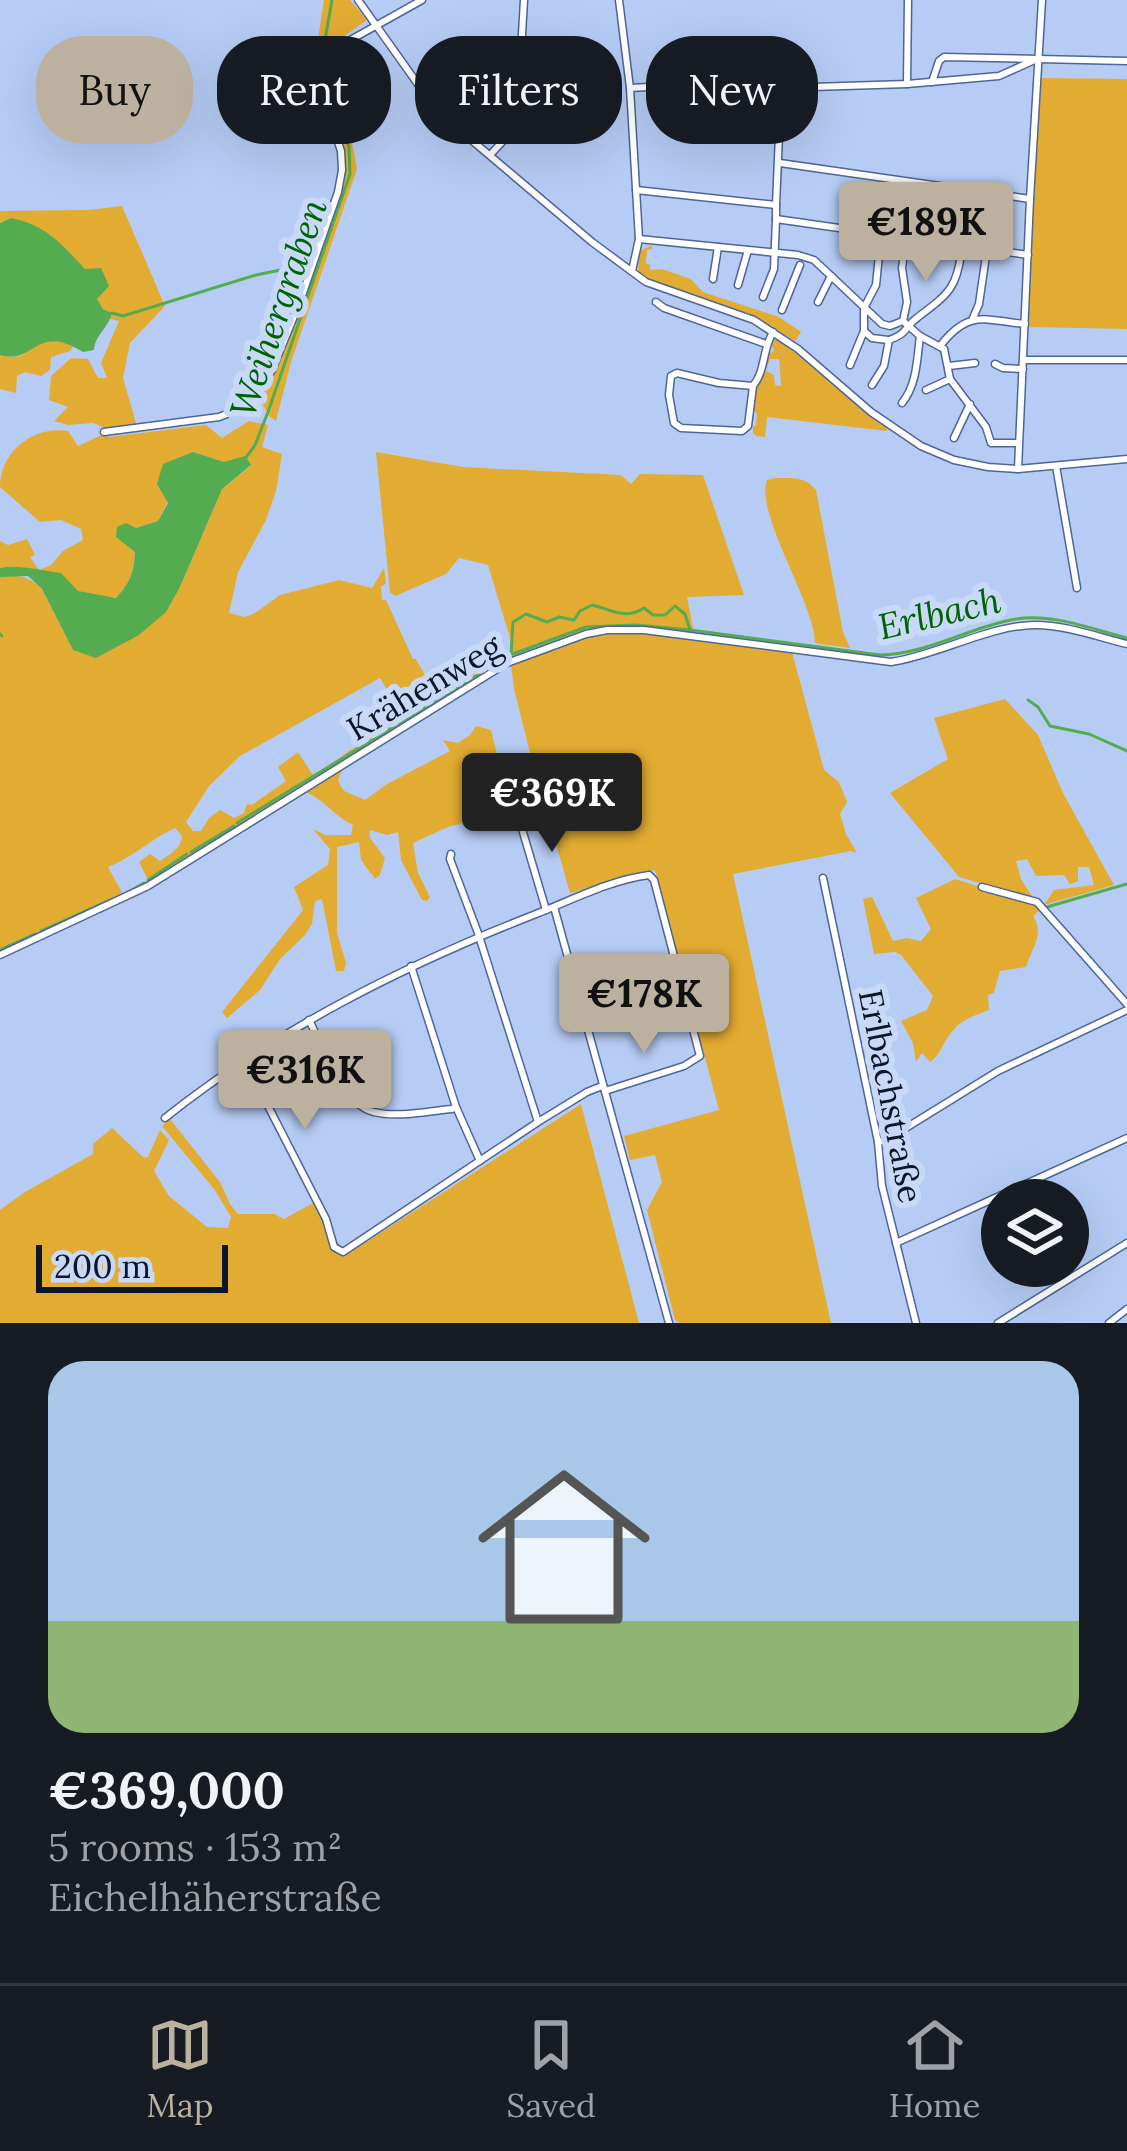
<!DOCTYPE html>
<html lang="en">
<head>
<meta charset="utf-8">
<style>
	:root { --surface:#171b24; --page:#242831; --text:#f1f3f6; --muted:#9ea1a6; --line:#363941; --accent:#bbb19e }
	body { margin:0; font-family:Lora,serif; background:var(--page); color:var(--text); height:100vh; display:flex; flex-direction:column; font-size:45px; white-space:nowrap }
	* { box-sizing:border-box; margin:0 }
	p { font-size:39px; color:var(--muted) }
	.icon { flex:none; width:66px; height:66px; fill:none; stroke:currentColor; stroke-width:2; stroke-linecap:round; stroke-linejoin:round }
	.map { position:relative; height:1323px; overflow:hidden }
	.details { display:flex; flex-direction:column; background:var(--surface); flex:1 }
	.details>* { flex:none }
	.banner { position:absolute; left:36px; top:36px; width:1056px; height:108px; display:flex; gap:24px }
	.fabs { position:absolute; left:981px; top:1179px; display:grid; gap:24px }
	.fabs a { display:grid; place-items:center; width:108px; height:108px; border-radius:50%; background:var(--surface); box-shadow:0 12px 48px #0002; font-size:60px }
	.scale { position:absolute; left:36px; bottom:30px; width:192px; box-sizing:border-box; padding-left:12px; border:6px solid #0d1628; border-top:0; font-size:33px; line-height:42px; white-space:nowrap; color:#0d1628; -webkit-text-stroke:9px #c8d9f8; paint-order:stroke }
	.price { position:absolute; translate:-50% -102px; padding:0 27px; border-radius:12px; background:var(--accent); color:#111; font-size:39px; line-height:78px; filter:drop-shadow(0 3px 6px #0008) }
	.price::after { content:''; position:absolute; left:50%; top:72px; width:36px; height:27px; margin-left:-18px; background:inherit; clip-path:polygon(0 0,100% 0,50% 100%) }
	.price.on { background:#222; color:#fff }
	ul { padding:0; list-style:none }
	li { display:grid; align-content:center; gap:24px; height:636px; padding:0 48px }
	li+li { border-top:3px solid var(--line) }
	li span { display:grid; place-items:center; height:372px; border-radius:36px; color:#555 }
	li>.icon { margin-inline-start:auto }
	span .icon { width:216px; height:216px; fill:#fffc; stroke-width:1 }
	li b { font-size:51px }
	.chip { padding:0 42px; border-radius:48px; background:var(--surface); box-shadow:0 12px 48px #0002; font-size:42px; line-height:108px }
	.chip.on { background:var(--accent); color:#111 }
	.tabs { display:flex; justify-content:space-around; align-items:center; height:168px; border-top:3px solid var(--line); background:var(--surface); font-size:33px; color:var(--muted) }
	.tabs a { display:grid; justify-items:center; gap:6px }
	.tabs .on { color:var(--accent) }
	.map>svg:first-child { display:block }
	.green { fill:#e2ac32; fill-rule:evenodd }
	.water { fill:#54ab50 }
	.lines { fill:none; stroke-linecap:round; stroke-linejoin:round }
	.stream { stroke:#54ab50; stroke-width:3 }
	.minor-casing { stroke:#4e6694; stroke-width:9 }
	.minor { stroke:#fff; stroke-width:6 }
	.labels { text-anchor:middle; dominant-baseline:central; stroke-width:12; stroke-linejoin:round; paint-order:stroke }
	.street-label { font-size:33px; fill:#0d1628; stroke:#c8d9f8 }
	.water-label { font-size:36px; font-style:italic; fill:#006303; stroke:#c8d9f8 }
</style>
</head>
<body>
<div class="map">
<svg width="1127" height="1323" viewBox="0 0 1127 1323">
	<rect width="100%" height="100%" fill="#b6ccf5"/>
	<g class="green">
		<polygon points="324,0 350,0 367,20 326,49 316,52"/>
		<polygon points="324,59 350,133 357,169 291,362 276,421 269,416 259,397 274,373 291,329 344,164 318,78 320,60"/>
		<polygon points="1040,78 1127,79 1127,329 1028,327"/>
		<polygon points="122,206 165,306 130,343 123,378 137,427 108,429 93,423 68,425 54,421 68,407 49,400 51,376 71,358 88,359 98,378 107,378 101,363 119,321 110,319 111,313 103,309 96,298 85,269 11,218 0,223 0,211 88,210"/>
		<polygon points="652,245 652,249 647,250 646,263 650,265 650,270 662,269 691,279 703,292 779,317 801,332 795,341 756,317 670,288 641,275 638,271 640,251"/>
		<polygon points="777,338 887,428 887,431 767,417 765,437 756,436 753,433 753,427 756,425 757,414 753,410 755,389 766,371 774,375 775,385 781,386 779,359 770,359 766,369 768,354 774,351 771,342"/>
		<path d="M42 341H67L73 346 70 351 51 357 50 370 41 376 25 372 17 376 16 393 0 389V355C23 361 24 352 42 341Z"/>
		<path d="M249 421 268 425 262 447 282 454 276 491 266 520 238 572 229 613 245 617 255 613 280 595 339 580 372 588 384 568 386 583 381 587 382 600H386L413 659H416L426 677 391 696 380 678 240 756 209 786 186 822 193 831H201L209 818 220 810 234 818 244 813 247 804 252 805 286 781 278 767 298 752 314 777 349 751 510 651V638L488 565 459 558 446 574 395 596 390 592 376 452 463 467 621 475 631 484 640 474 703 475 744 595 687 597 694 633 633 627 588 629 511 656V663C540 652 571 637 602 633 663 626 731 647 792 652L824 770 839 782 847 802 840 814 846 834 857 853 851 851 733 874 831 1323H680L675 1320 647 1210 662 1182 655 1155 630 1160 624 1136 719 1110 655 870 570 893 538 780 509 782 517 807 512 816 505 805 491 812 489 824 479 819 448 827 413 843 418 873 430 897 427 901 422 900 401 860 398 832 387 835 370 830V838L385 858 380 875 375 879 361 860 359 842 337 847V933L346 963 344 971H336L322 899 315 901 312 924 305 935 280 959 260 990 227 1018 222 1012 303 910 294 887 328 865 330 849 313 829 325 835H351L353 825C334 816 324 799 304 791L132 899 125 900 0 959V577C19 575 27 575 42 589L73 650 180 587 222 489 251 466 224 462 193 452 158 521 136 528 124 542 135 551C134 572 130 583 116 598 103 596 88 595 76 590 49 580 29 562 0 568V541L8 545 27 539 35 555 30 557 39 570 51 565 63 551 83 540 81 529 61 520 40 522 0 487C0 452 33 425 68 431L78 446 104 434 109 437 206 425 222 438ZM511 665 514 689 531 757 498 758 491 730 476 726 470 735 458 743 443 740 450 751 387 784 365 800 344 791 338 781 343 766 492 673ZM175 828 182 836C181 849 170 854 160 861L150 854 139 862 149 882 124 896 108 867C133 857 151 839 175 828Z"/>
		<path d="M775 478C792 478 805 476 816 490L843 632 850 648 815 643C814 601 755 515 767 480Z"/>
		<polygon points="1005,699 1038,735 1063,793 1114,885 1044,905 1054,890 1094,885 1089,867 1078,867 1078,881 1070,884 1064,875 1036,876 1027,859 1016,861 1021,879 1034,899 959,877 890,793 948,759 934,718"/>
		<path d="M955 879 1037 905 1041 909 1033 916C1045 935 1032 947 1026 967L1000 971 994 993 988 995 989 1010C971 1017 959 1020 948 1037 940 1048 941 1054 930 1062L922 1053 916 1062 913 1043 901 1021 927 1010 933 996 901 955 895 952 874 954 863 899 872 897 893 941 907 938 921 941 931 929 916 898Z"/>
		<polygon points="581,1104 639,1323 0,1323 0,1210 25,1192 93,1154 93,1144 112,1128 144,1158 148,1157 160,1130 169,1140 154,1171 169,1196 207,1227 228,1228 231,1217 214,1189 162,1126 170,1119 220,1182 230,1204 238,1214 274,1214 284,1219 313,1203 346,1255"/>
	</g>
	<g class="water">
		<path d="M11 218C48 226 60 243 85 269L101 268 109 286 97 299 103 309 112 313C109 327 95 335 94 350L83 352C35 322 36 365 0 355V223Z"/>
		<path d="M193 452 224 462 245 456 251 465 222 489 180 587 166 612 139 635 96 658 73 650 42 589 28 576 0 577V568C17 564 42 571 61 573L78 591 116 598C130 583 134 572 135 552L116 537 117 527 126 523 136 528 158 521 168 503 157 484 163 464Z"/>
	</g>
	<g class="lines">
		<g class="stream">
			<polyline points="323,51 332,0"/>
			<polyline points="112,313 123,316 256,275 305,265"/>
			<polyline points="245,459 255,445 268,412 350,174 349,147 325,64"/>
			<polyline points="0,634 2,636"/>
			<polyline points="513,654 586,627 635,625 690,630"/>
			<polyline points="1028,700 1038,707 1050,726 1089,734 1127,751"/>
			<path d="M237 823 511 655 513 622 526 614 547 622 559 617 574 620 580 611 592 605C612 610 626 620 644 608L653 615H665L675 606 685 614 690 630 880 655C928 654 969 627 1016 619 1052 613 1092 629 1127 638"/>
			<polyline points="191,852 234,826"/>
			<polyline points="148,880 187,854"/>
			<polyline points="125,894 144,883"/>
			<polyline points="1047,907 1127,884"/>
			<polyline points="41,931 110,900"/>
			<polyline points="0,950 35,934"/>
		</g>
		<g class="minor-casing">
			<g id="minor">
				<polyline points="358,0 437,111 592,242 646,282 754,320 798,349 871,412 921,446 954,460 988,467 1018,469 1127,459"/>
				<polyline points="619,0 630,88 639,239 632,271"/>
				<polyline points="932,82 939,61 944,57 1127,61"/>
				<polyline points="907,84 908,0"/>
				<polyline points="630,88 704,84 781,88 907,84 999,76 1039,58"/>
				<polyline points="490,155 514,129 517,120 524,0"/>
				<polyline points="780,163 1030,199"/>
				<polyline points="636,190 776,205 781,88"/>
				<polyline points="776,205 776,219 1028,255"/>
				<polyline points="639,239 798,255 814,260 882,324 890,326 903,321 920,336 944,349 950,379 986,427 991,443 1018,443"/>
				<polyline points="713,279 718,247"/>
				<polyline points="738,285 748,250"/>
				<polyline points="763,297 774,269 776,219"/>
				<polyline points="656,302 664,308 766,344"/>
				<polyline points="818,302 831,276"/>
				<polyline points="782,310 800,265"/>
				<polyline points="973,318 979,304 987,249"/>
				<polyline points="903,321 907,302 902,268 906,239"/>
				<polyline points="864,331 872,338 888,340"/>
				<path d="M940 346C969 309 984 320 1025 324"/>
				<polyline points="1024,360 1127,360"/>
				<polyline points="995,364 1003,368 1023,369"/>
				<polyline points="850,365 864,331 864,308 876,285 881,235"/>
				<polyline points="949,366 975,363"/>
				<path d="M872 385 884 366 889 340C909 333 904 327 918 317 950 293 958 287 962 246"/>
				<path d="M753 386 748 426 742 431 681 428 674 423 669 395 671 376 677 373 719 383 753 386C766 370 762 350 773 332"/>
				<polyline points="926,390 950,379"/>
				<path d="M902 403C917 385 917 359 920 336"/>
				<polyline points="104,432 219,417 240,409 254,397 272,370 299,304 338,192 342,170 341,151 316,76 320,57 422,0"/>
				<polyline points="954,438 970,404"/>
				<polyline points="1056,466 1077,588"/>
				<polyline points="1018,469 1030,199 1042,0"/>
				<polyline points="517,812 546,910"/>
				<polyline points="451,854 450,859 478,933 538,1122"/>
				<polyline points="823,878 878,1142 882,1186 916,1323"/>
				<polyline points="982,887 1037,902 1127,1004"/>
				<polyline points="554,907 669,1323"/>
				<path d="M0 955 148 886 507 663 586 634 607 630H644L891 662C938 655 990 625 1035 625 1066 625 1098 637 1127 644"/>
				<polyline points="411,966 456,1107 480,1161"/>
				<path d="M309 1020C323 1047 342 1105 374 1112 397 1118 428 1111 452 1109L456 1107"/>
				<polyline points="244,1059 326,1219 334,1247 343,1252 538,1122 587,1092 602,1086"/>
				<path d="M165 1118C277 1029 403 966 536 914 572 900 610 880 649 875L654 880 700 1056 684 1066 605 1091"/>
				<polyline points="878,1142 888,1139 998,1071 1127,1010"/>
				<polyline points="896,1243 1127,1138"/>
				<polyline points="998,1323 1127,1243"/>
				<polyline points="1109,1323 1127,1309"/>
			</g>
		</g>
		<use href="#minor" class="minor"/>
	</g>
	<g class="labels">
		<g class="street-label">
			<text transform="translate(424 687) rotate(-31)">Krähenweg</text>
			<text transform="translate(891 1096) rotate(79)">Erlbachstraße</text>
		</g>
		<g class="water-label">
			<text transform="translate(278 308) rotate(-71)">Weihergraben</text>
			<text transform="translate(939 613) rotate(-13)">Erlbach</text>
		</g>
	</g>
</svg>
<div class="fabs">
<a><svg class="icon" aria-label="layers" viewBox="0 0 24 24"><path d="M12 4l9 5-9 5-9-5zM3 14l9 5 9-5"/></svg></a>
</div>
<div class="scale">200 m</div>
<b class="price" style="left:926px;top:284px">€189K</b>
<b class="price on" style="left:552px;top:855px">€369K</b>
<b class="price" style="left:644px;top:1056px">€178K</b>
<b class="price" style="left:305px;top:1132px">€316K</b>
<div class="banner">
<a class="chip on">Buy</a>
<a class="chip">Rent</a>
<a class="chip">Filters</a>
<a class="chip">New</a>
</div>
</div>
<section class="details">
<ul>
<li><span style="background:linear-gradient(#a9c7e8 70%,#8fb573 0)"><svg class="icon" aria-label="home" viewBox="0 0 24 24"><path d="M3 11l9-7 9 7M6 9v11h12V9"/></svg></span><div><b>€369,000</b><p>5 rooms · 153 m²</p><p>Eichelhäherstraße</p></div></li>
</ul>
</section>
<nav class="tabs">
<a class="on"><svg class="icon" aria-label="map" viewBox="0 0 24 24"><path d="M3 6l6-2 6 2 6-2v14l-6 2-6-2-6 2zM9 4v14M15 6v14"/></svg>Map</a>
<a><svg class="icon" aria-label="saved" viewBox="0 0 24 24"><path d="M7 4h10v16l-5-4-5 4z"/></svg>Saved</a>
<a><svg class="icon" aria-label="home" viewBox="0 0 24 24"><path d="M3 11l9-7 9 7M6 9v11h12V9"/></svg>Home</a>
</nav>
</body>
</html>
